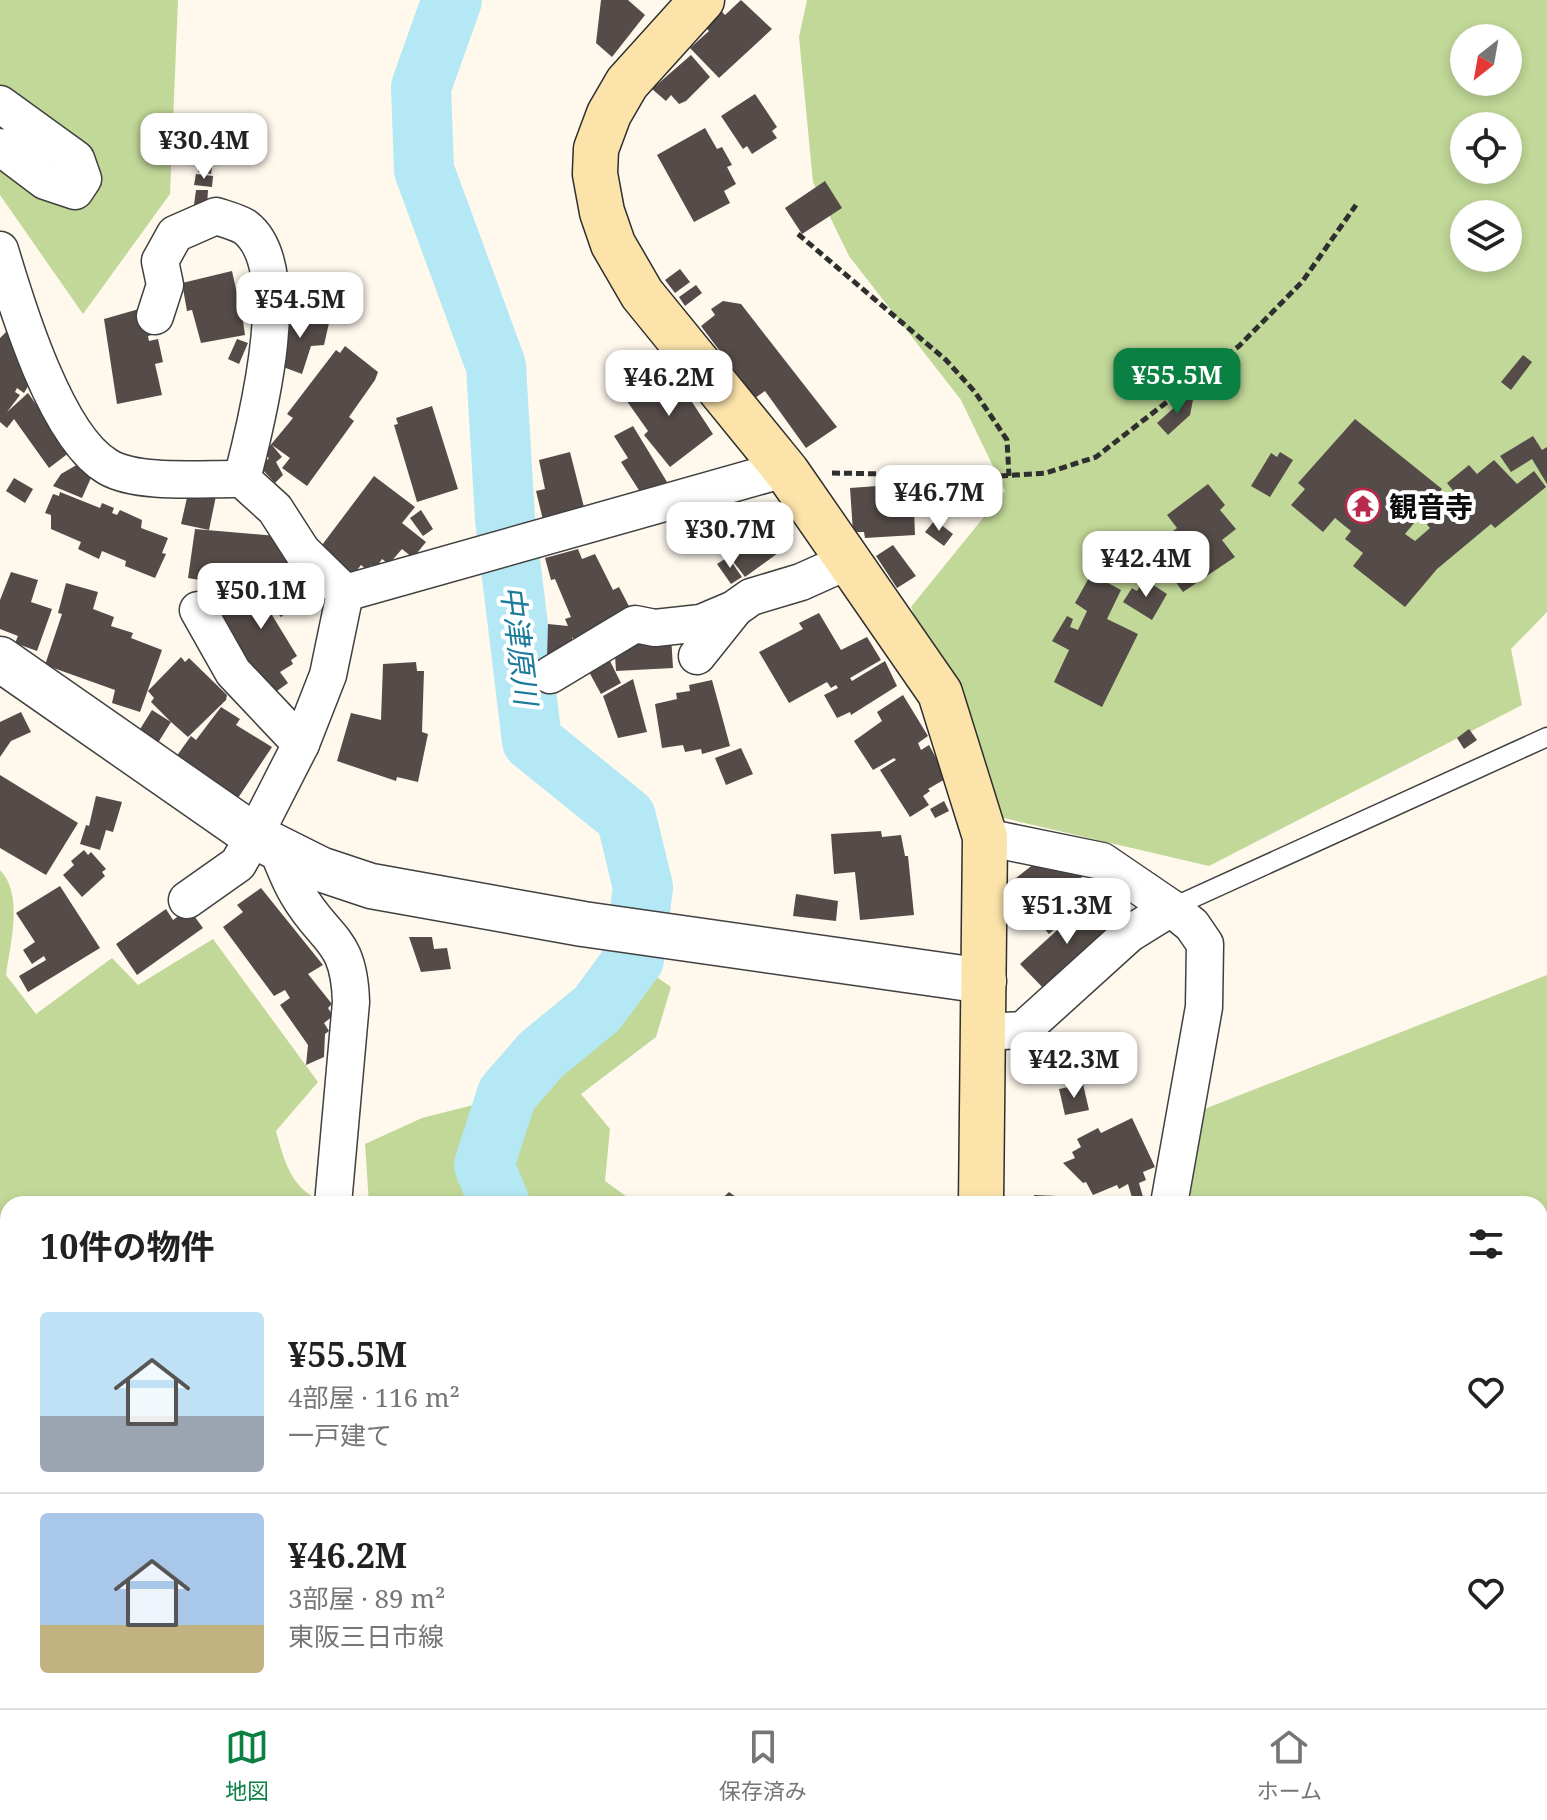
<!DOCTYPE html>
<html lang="ja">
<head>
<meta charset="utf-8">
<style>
	:root { --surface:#fff; --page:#f6f6f6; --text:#222; --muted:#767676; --line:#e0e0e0; --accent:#0b8043 }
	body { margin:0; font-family:"Noto Serif","Noto Sans JP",serif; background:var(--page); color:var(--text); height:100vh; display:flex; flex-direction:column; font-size:30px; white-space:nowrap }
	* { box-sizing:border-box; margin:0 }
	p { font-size:26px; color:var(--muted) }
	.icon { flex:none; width:44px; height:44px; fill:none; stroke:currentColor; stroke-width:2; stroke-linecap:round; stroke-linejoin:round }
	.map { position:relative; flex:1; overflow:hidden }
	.panel { position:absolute; left:0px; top:1196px; width:1548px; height:512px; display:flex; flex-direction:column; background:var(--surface); border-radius:24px 24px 0 0; box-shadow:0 4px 12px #0003 }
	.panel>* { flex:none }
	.needle { width:52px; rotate:211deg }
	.controls { position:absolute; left:1450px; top:24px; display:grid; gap:16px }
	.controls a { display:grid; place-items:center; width:72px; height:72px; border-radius:50%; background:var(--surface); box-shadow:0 4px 12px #0003; font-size:40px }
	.price { position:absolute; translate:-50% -68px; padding:0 18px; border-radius:16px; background:#fff; color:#222; font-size:26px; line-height:52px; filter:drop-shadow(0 2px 4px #0008) }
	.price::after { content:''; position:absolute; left:50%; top:48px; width:24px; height:18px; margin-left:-12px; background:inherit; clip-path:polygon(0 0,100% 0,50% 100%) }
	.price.selected { background:var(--accent); color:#fff }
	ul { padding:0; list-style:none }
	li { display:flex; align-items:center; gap:24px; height:200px; padding:0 40px }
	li+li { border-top:2px solid var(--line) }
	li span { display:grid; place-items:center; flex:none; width:224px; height:160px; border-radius:8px; color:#555 }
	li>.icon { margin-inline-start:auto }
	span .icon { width:96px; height:96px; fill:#fffc; stroke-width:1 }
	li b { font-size:34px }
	h2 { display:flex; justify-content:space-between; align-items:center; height:96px; padding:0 40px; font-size:34px }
	.dock { display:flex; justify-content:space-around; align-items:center; height:112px; border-top:2px solid var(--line); background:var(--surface); font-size:22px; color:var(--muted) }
	.dock a { display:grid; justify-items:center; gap:4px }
	.dock .selected { color:var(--accent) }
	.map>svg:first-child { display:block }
	.forest { fill:#c1d898; fill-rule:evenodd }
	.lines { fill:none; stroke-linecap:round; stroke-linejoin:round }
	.river { stroke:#b3e8f4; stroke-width:60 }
	.building { fill:#554c49 }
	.service-casing { stroke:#404040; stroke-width:21 }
	.minor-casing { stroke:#404040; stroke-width:39 }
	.tertiary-casing { stroke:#404040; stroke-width:47 }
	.secondary-casing { stroke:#2f2f2f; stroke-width:47 }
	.path { stroke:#2f2f2f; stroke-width:5; stroke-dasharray:8 4; stroke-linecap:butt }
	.service { stroke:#fff; stroke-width:18 }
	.minor { stroke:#fff; stroke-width:36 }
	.tertiary { stroke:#fff; stroke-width:44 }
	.secondary { stroke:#fce3aa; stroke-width:44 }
	.labels { text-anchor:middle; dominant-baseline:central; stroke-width:8; stroke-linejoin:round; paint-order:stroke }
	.poi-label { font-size:28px; font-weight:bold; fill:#0d0d0d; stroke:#fff; text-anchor:start }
	.water-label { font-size:30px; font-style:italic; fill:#1a7b9a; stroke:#fff }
</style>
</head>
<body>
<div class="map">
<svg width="1547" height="1708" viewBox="0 0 1547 1708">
	<rect width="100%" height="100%" fill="#fef8ed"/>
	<g class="forest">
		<polygon points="0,0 178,0 170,194 83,314 0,195"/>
		<path d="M807 0H1547V612L1511 649 1522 705 1209 866 995 816 911 607 1005 491 961 400 849 256 813 182 799 37ZM1464 38H1508V82H1464ZM1464 126H1508V170H1464ZM1464 214H1508V258H1464Z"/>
		<path d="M0 870C24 894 10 945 6 975L36 1014 112 958 138 985 213 939 318 1082 276 1131C285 1165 294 1197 334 1204H8V1700H722L719 1708H0Z"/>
		<polygon points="645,969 671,987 656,1037 581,1094 610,1129 605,1181 637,1204 369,1204 365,1144 422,1118 481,1103 549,1079"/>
		<polygon points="1547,975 1547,1644 1540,1646 1540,1204 1189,1204 1202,1110"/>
		<polygon points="1081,1700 1462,1700 1459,1708 1078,1708"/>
	</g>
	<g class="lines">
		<g class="river">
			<polyline points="452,0 421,87 424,170 496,366 505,519 532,741 626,817 643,887 634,959 597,1009 541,1055 507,1094 484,1165 500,1204"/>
			<polyline points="660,1708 666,1700"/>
		</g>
	</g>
	<g class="building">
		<polygon points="601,0 628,0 645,15 612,57 596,43"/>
		<polygon points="741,0 772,29 719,78 690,48 709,31 705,27 721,11 725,15"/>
		<polygon points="691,55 710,77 686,101 679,104 671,95 666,101 652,89"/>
		<polygon points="755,94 777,127 772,131 777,138 752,154 747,146 743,149 721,116"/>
		<polygon points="705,128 717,149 722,147 732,165 727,167 736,184 724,191 730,203 694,222 657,155"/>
		<polygon points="201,153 214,155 211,174 198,172"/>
		<polygon points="196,174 213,176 212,187 194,185"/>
		<polygon points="825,181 842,208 802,234 785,208"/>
		<polygon points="196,190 208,190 207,206 194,205"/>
		<polygon points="680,269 690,282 675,293 665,280"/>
		<polygon points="232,271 238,298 248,296 251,313 242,314 245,335 201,343 192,310 187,311 182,283"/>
		<polygon points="696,285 702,293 685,306 679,297"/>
		<polygon points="723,301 741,304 837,427 806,448 765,391 755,398 701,326 715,315 711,309"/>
		<polygon points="139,309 155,323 156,334 148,336 149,341 158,339 163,362 155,364 162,395 117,404 104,319"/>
		<polygon points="289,310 329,323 324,345 311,346 302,374 275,364"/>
		<polygon points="8,330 33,378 24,393 17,388 15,392 20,395 7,412 28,393 70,452 49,468 14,419 7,428 0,422 0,338"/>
		<polygon points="237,339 248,343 239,364 228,359"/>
		<polygon points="345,346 378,372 375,380 349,417 354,421 307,486 282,468 290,458 272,445 282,457 276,462 283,475 275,483 260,467 269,458 264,453 293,418 287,414 336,350 340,353"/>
		<polygon points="1523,355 1532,362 1511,390 1501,382"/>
		<polygon points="671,370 713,434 670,467 644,435 648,431 624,397 642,383 645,388"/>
		<polygon points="1188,395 1193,400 1190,415 1168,435 1157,423"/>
		<polygon points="432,406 458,489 417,502 394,425 398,424 396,418"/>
		<polygon points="1355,419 1442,489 1405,534 1415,541 1430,528 1423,520 1455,493 1447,483 1469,465 1477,474 1494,460 1517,484 1534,471 1546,487 1495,528 1491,524 1437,569 1405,607 1353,566 1363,553 1345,539 1351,531 1335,518 1323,532 1291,505 1305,489 1298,483"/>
		<polygon points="633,426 667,482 642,495 621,462 628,458 614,436"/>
		<polygon points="1533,436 1542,450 1547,447 1547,484 1532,459 1511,472 1500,456"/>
		<polygon points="570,452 585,511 543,520 536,491 545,489 539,460"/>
		<polygon points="1280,452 1293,460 1270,497 1251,486 1271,453 1277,457"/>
		<polygon points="80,463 94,471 82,498 53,486 61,474"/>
		<polygon points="374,476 415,507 402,523 426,542 413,558 402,549 389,564 382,559 376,568 371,565 367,570 361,565 354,574 319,549"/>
		<polygon points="14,478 33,489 25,503 6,491"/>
		<polygon points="1208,484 1225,505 1220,510 1236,529 1222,540 1235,557 1183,592 1151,548 1177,528 1167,515"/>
		<polygon points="877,486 877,490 915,488 919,510 914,510 915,535 865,538 864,532 853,532 850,488"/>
		<polygon points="189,489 217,491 209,530 181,524"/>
		<polygon points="945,489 947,512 927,514 926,491"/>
		<polygon points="60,492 100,508 102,503 114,508 112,513 117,515 120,510 142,520 141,528 168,538 162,553 166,554 155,578 125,566 126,561 102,551 99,559 78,549 81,542 51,529 51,515 45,513 53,494 59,496"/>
		<polygon points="741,505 778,553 745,577 709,530"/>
		<polygon points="421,510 433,529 423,536 410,518"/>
		<polygon points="935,520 953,534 944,546 925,532"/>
		<polygon points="195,529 277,536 291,559 271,580 260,579 259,588 211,594 211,582 188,578"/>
		<polygon points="893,545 916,576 897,588 876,556"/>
		<polygon points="578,549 582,559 595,554 613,590 619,587 631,610 579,646 572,637 574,659 547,658 548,624 568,626 565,619 571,617 555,579 551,580 545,558"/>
		<polygon points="728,557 742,577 731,584 717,564"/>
		<polygon points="290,570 310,592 281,617 276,612 272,615 297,656 291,660 293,664 280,672 288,683 266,699 207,610 221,600 232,615 224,599 240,599 250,592 255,600"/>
		<polygon points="11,572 38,580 31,602 52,609 37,651 15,643 18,636 0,629 0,600"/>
		<polygon points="1091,574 1121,590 1107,619 1138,634 1102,707 1054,682 1069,650 1052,641 1067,616 1073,619 1070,627 1078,630 1087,611 1075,603"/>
		<polygon points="1144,579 1167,594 1152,620 1123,602 1132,588 1137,591"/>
		<polygon points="66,583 98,592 93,609 114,617 111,626 133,633 131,638 162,650 140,712 112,703 115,690 45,665 62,614 58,613"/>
		<polygon points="819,613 841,650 867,637 881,660 850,678 852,681 885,661 897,686 851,715 850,712 837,718 824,695 838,688 836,685 831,688 827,682 789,703 759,652 803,629 799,623"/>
		<polygon points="671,635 673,668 616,671 614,639"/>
		<polygon points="181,657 185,662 189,658 227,695 226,700 188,737 171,722 156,746 137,734 152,710 171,722 151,702 154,698 148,691"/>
		<polygon points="609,659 621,683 601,694 588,670"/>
		<polygon points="416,662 417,671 424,671 422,732 428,734 418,782 397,777 396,781 337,761 351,713 381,720 383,664"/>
		<polygon points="633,679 647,732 618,738 603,696"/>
		<polygon points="712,680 730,746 702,754 701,749 685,752 683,745 662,748 655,704 677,699 676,693 690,691 689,685"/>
		<polygon points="903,695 928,736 918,743 921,750 929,745 947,778 928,789 930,791 923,796 929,805 910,817 880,770 896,760 894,758 873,770 854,741 882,721 877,712"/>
		<polygon points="221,707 240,719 236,725 272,747 238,798 176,757 191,736 196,740"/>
		<polygon points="21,712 31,732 11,741 0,757 0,722"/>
		<polygon points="1469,729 1477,740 1464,749 1457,738"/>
		<polygon points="741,748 753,774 726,785 715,758"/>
		<polygon points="0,775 78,823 46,875 0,848"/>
		<polygon points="96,796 122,802 113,832 106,830 100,850 80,844 86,825 89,826"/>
		<polygon points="944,801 949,811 935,818 930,809"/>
		<polygon points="881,831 882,837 901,835 905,856 908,856 914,915 860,920 855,872 834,874 831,834"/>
		<polygon points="84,850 88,855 91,852 106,869 102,872 105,876 82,897 63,875 74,865 71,861"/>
		<polygon points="1039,860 1071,865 1083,876 1072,886 1086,901 1049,934 1039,923 1033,927 1017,910 1020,906 1006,886"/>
		<polygon points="60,886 100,948 28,992 19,976 46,960 44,956 32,964 23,950 35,942 16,913"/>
		<polygon points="261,888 323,965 308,974 332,1004 328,1008 333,1016 324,1023 329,1031 325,1034 324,1057 306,1065 308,1045 280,1005 290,998 285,990 274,996 223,927 243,912 237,905"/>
		<polygon points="796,894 838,901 836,921 793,916"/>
		<polygon points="1087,903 1101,918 1106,914 1115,924 1046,991 1020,964"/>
		<polygon points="166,909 173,920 189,909 203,928 137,975 116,944"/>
		<polygon points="409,937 432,937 434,949 447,948 451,969 421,972"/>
		<polygon points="1083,1084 1089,1110 1065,1115 1059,1089"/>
		<polygon points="1132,1118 1155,1167 1143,1172 1146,1180 1139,1183 1145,1204 1124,1204 1133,1201 1128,1184 1119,1189 1117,1185 1093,1195 1086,1182 1083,1183 1063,1163 1075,1158 1072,1152 1081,1147 1077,1139 1098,1128 1101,1133"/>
		<polygon points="729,1192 746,1204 716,1204"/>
		<polygon points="1034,1195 1058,1196 1057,1204 1034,1204"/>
		<polygon points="0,1447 8,1455 8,1504 0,1513"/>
		<polygon points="1006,1700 1046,1700 1043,1708 1006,1708"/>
		<polygon points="1489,1700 1525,1700 1525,1706 1489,1704"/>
	</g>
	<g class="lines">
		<g class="service-casing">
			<polyline id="service" points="1171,908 1547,737"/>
		</g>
		<g class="minor-casing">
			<g id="minor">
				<polyline points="0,104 76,159 83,179 75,191 45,181 0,147"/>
				<path d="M0 250C17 307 56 437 108 467 139 485 206 478 242 479L275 509 302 551 345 593"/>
				<path d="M155 316 165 285 160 261 175 234 216 216C225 219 237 222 245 227 298 267 256 424 242 479"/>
				<polyline points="345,593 774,472 787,472"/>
				<polyline points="198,610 233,672 301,744"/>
				<polyline points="697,656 733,611"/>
				<polyline points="550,675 635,624 655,628 701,623 734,609 751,597 801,582 850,560"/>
				<polyline points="985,837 1102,861 1171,908 1192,925 1205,944 1204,1007 1169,1204"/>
				<path d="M276 847C283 862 288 878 297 893 325 942 349 936 351 1002L333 1204"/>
				<polyline points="187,900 238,864 254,836 301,744 328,675 345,593"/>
				<polyline points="983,1032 1023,1030 1129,934 1171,908"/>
				<polyline points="520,1708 523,1700"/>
				<polyline points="1057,1708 1057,1700"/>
			</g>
		</g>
		<g class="tertiary-casing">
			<polyline id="tertiary" points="0,659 254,836 320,869 371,886 583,924 984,981"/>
		</g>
		<g class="secondary-casing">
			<g id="secondary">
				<polyline points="702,0 627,83 609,114 596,149 595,174 602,212 613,244 642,294 787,472 940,693 985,837 981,1204"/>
				<polyline points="979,1708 979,1700"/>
			</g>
		</g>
		<g class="path">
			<polyline points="798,234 946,360 975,392 1007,440 1009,476"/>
			<polyline points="832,473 1000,476 1046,473 1096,457 1239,346 1302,282 1356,205"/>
		</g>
		<use href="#service" class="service"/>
		<use href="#minor" class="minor"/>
		<use href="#tertiary" class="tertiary"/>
		<use href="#secondary" class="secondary"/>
	</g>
	<defs>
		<g id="temple-ring" transform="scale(1.8)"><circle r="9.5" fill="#fff" stroke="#b8294c" stroke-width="1.5"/><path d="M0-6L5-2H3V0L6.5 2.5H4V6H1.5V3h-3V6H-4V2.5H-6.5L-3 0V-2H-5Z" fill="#b8294c"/></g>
	</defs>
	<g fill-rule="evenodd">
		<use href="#temple-ring" x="1363" y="506"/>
	</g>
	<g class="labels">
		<g class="poi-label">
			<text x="1389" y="506">観音寺</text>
		</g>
		<g class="water-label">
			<text transform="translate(520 645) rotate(83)">中津原川</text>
		</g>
	</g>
</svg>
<div class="controls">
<a><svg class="needle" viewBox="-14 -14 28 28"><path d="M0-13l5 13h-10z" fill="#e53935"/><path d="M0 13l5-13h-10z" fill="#767676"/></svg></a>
<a><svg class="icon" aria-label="locate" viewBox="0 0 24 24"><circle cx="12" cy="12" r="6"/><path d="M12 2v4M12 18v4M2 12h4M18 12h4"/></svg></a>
<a><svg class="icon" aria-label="layers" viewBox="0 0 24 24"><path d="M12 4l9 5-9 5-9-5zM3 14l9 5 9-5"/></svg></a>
</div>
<b class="price" style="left:204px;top:181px">¥30.4M</b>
<b class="price" style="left:300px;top:340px">¥54.5M</b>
<b class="price selected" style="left:1177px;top:416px">¥55.5M</b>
<b class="price" style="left:669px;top:418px">¥46.2M</b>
<b class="price" style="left:939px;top:533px">¥46.7M</b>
<b class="price" style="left:730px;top:570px">¥30.7M</b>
<b class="price" style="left:1146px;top:599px">¥42.4M</b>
<b class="price" style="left:261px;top:631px">¥50.1M</b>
<b class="price" style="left:1067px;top:946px">¥51.3M</b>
<b class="price" style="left:1074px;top:1100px">¥42.3M</b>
<section class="panel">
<h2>10件の物件<svg class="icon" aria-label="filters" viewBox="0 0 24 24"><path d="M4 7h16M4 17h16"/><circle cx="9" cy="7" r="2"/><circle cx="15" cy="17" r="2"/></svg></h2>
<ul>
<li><span style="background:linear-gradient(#bfe0f5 65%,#9aa5b1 0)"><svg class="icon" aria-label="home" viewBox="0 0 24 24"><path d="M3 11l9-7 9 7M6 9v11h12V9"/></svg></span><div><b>¥55.5M</b><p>4部屋 · 116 m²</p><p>一戸建て</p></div><svg class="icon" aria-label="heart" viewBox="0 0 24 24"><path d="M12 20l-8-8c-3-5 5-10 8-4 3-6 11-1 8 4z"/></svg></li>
<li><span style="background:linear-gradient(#a9c7e8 70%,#c2b280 0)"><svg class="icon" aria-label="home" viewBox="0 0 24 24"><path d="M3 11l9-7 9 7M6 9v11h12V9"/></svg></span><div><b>¥46.2M</b><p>3部屋 · 89 m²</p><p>東阪三日市線</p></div><svg class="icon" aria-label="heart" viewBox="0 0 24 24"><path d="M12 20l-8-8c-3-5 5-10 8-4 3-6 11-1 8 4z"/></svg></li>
</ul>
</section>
</div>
<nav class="dock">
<a class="selected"><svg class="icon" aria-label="map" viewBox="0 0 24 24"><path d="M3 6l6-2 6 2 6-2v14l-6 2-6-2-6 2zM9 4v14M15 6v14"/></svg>地図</a>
<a><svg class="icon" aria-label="saved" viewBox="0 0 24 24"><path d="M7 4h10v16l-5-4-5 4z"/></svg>保存済み</a>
<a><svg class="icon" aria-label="home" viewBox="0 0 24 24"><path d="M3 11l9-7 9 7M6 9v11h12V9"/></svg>ホーム</a>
</nav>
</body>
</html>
